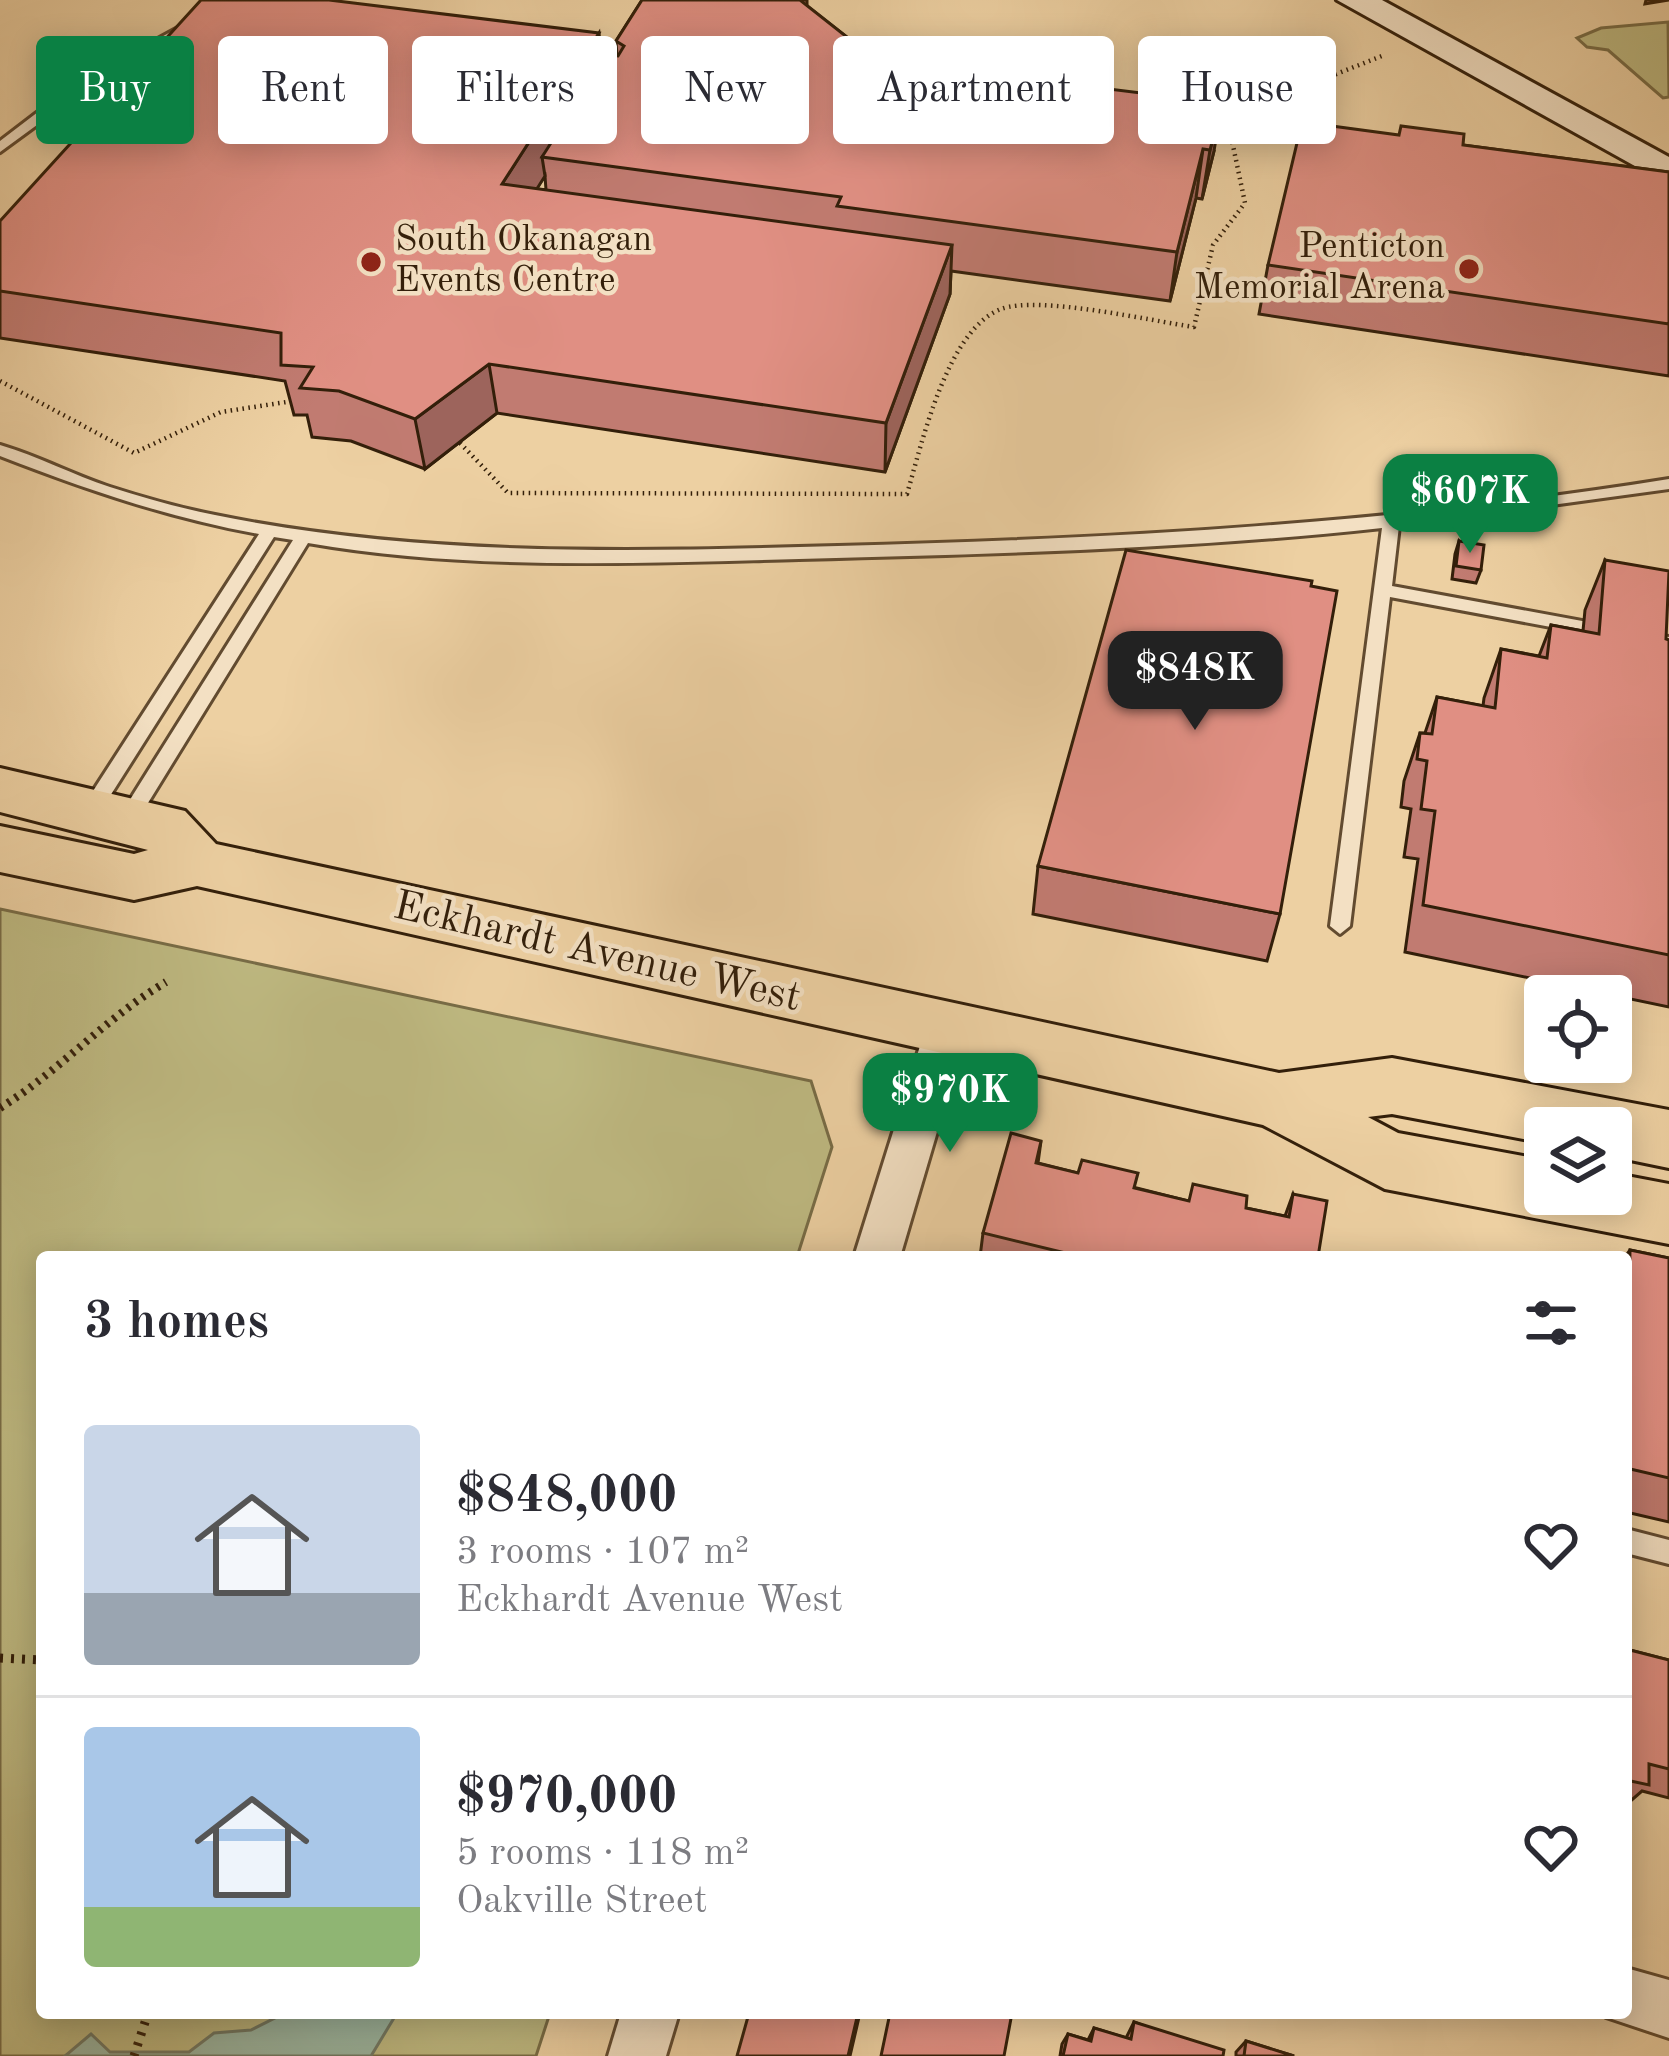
<!DOCTYPE html>
<html lang="en">
<head>
<meta charset="utf-8">
<style>
	:root { --surface:#fff; --page:#f2f2f3; --text:#2b2b33; --muted:#7c7c81; --line:#e1e1e2; --accent:#0b8043 }
	body { margin:0; font-family:"Old Standard TT",serif; background:var(--page); color:var(--text); height:100vh; display:flex; flex-direction:column; font-size:45px; white-space:nowrap }
	* { box-sizing:border-box; margin:0 }
	p { font-size:39px; color:var(--muted) }
	.icon { flex:none; width:66px; height:66px; fill:none; stroke:currentColor; stroke-width:2; stroke-linecap:round; stroke-linejoin:round }
	.map { position:relative; flex:1; overflow:hidden }
	.panel { position:absolute; left:36px; top:1251px; width:1596px; height:768px; display:flex; flex-direction:column; background:var(--surface); border-radius:12px; box-shadow:0 6px 30px #0003 }
	.panel>* { flex:none }
	.banner { position:absolute; left:36px; top:36px; width:1599px; height:108px; display:flex; gap:24px }
	.tools { position:absolute; left:1524px; top:975px; display:grid; gap:24px }
	.tools a { display:grid; place-items:center; width:108px; height:108px; border-radius:12px; background:var(--surface); box-shadow:0 6px 30px #0003; font-size:60px }
	.price { position:absolute; translate:-50% -102px; padding:0 27px; border-radius:24px; background:var(--accent); color:#fff; font-size:39px; line-height:78px; filter:drop-shadow(0 3px 6px #0008) }
	.price::after { content:''; position:absolute; left:50%; top:72px; width:36px; height:27px; margin-left:-18px; background:inherit; clip-path:polygon(0 0,100% 0,50% 100%) }
	.price.active { background:#222; color:#fff }
	ul { padding:0; list-style:none }
	li { display:flex; align-items:center; gap:36px; height:300px; padding:0 48px }
	li+li { border-top:3px solid var(--line) }
	li span { display:grid; place-items:center; flex:none; width:336px; height:240px; border-radius:12px; color:#555 }
	li>.icon { margin-inline-start:auto }
	span .icon { width:144px; height:144px; fill:#fffc; stroke-width:1 }
	li b { font-size:51px }
	h2 { display:flex; justify-content:space-between; align-items:center; height:144px; padding:0 48px; font-size:51px }
	.chip { padding:0 42px; border-radius:12px; background:var(--surface); box-shadow:0 6px 30px #0003; font-size:42px; line-height:108px }
	.chip.active { background:var(--accent); color:#fff }
	.map>svg:first-child { display:block }
	.green { fill:#beb981; stroke:#786c46; stroke-width:3 }
	.water { fill:#9ab7a3; stroke:#717a66; stroke-width:3 }
	.lines { fill:none; stroke-linecap:round; stroke-linejoin:round }
	.lane-casing { stroke:#624b30; stroke-width:6 }
	.street-casing { stroke:#624b30; stroke-width:6 }
	.secondary-casing { stroke:#331f0a; stroke-width:6 }
	.highway-casing { stroke:#331f0a; stroke-width:6 }
	.path-far2 { stroke:#331f0a; stroke-width:4.5; stroke-dasharray:1.5 4.5; stroke-linecap:butt }
	.path-far1 { stroke:#331f0a; stroke-width:8; stroke-dasharray:3 6; stroke-linecap:butt }
	.path { stroke:#331f0a; stroke-width:9; stroke-dasharray:3 8; stroke-linecap:butt }
	.lane { fill:#f3e0c3; fill-rule:evenodd }
	.street { fill:#f3e0c3; fill-rule:evenodd }
	.secondary { fill:#f3e0c3; fill-rule:evenodd }
	.highway { fill:#edd0a2; fill-rule:evenodd }
	.wall { fill:#c17b71; stroke:#331f0a; stroke-width:3; fill-rule:evenodd }
	.shaded-wall { fill:#9d645c; stroke:#331f0a; stroke-width:3 }
	.building { fill:#e08f83; stroke:#331f0a; stroke-width:3 }
	.poi-dot { fill:#8f2418; stroke:#f3e0c3; stroke-width:4.5 }
	.labels { text-anchor:middle; dominant-baseline:central; stroke-width:9; stroke-linejoin:round; paint-order:stroke }
	.far-poi-label { font-size:36px; fill:#331f0a; stroke:#f3e0c3; text-anchor:start }
	.street-label { font-size:42px; fill:#331f0a; stroke:#f3e0c3 }
</style>
</head>
<body>
<div class="map">
<svg width="1669" height="2056" viewBox="0 0 1669 2056">
	<rect width="100%" height="100%" fill="#edd0a2"/>
	<filter id="stains"><feTurbulence type="fractalNoise" baseFrequency=".00167" numOctaves="4"/><feColorMatrix values="0 0 0 0 .2 0 0 0 0 .09 0 0 0 0 .02 0 0 0 .5 -.17"/></filter>
	<radialGradient id="worn" r=".72"><stop offset=".6" stop-color="#630" stop-opacity="0"/><stop offset="1" stop-color="#630" stop-opacity=".3"/></radialGradient>
	<g class="green">
		<polygon points="1668,22 1669,97 1663,98 1608,50 1587,47 1577,38 1601,28"/>
		<polygon points="0,909 811,1081 832,1147 797,1257 42,1257 42,2013 550,2013 536,2056 0,2056"/>
	</g>
	<polygon class="water" points="285,2013 397,2013 371,2056 65,2056 91,2034 110,2052 189,2052 214,2033 251,2030"/>
	<g class="lines">
		<g class="lane-casing">
			<g id="lane">
				<polygon points="229,0 244,0 82,92 0,152 0,141 72,86"/>
				<path d="M0 445C38 456 73 475 110 487 144 498 180 508 215 515 421 557 630 552 838 546 1117 539 1394 523 1669 479V489L1399 526 1392 586 1669 637V649L1390 597 1350 926 1340 934 1330 926 1382 528C1189 549 994 554 799 559 639 563 467 571 308 543L135 824 128 826 118 819 121 814 293 540 274 537 98 815H84L81 810 84 805 259 534C169 518 85 489 0 456Z"/>
				<polygon points="1626,1529 1669,1540 1669,1564 1626,1553"/>
			</g>
		</g>
		<g class="street-casing">
			<g id="street">
				<polygon points="946,1013 961,1018 967,1030 900,1257 854,1257 925,1030 931,1018"/>
				<polygon points="1626,1968 1669,1980 1669,2038 1606,2017 1604,2013 1626,2013"/>
				<polygon points="621,2013 679,2013 666,2056 608,2056"/>
			</g>
		</g>
		<g class="secondary-casing">
			<polygon id="secondary" points="1337,0 1382,0 1669,157 1669,185"/>
		</g>
		<g class="highway-casing">
			<polygon id="highway" points="0,768 185,811 216,844 1279,1073 1392,1058 1669,1110 1669,1168 1611,1156 1611,1128 1545,1128 1545,1143 1392,1114 1368,1117 1398,1133 1545,1160 1545,1194 1611,1194 1611,1173 1669,1184 1669,1244 1385,1189 1263,1125 197,886 134,900 0,872 0,826 134,854 148,850 0,812"/>
		</g>
		<g class="path-far2">
			<polyline points="0,381 134,453 221,412 293,401"/>
			<path d="M460 443 508 493 907 494C922 443 947 330 1001 309 1038 295 1152 321 1194 327L1213 245 1245 203 1227 117 1382 56"/>
		</g>
		<path class="path-far1" d="M0 1108C61 1070 104 1019 166 982"/>
		<g class="path">
			<polyline points="0,1658 42,1660"/>
			<polyline points="134,2056 148,2013"/>
		</g>
		<use href="#lane" class="lane"/>
		<use href="#street" class="street"/>
		<use href="#secondary" class="secondary"/>
		<use href="#highway" class="highway"/>
	</g>
	<g class="wall">
		<path d="M642 0H807V6L876 60 1214 151 1202 199 1196 198 1170 301 951 271 950 294 885 472 497 413 425 469 351 441 312 437 307 415H294L285 381 0 338V221L602 63 617 56 616 41ZM545 176 546 190 536 189Z"/>
		<polygon points="1463,145 1669,172 1669,376 1259,314 1268,265"/>
		<polygon points="1459,541 1481,570 1476,583 1452,579 1455,554"/>
		<polygon points="1605,560 1666,639 1669,640 1669,1007 1405,952 1418,859 1404,857 1411,809 1401,807 1404,781 1420,733 1425,733 1437,697 1483,706 1484,698 1501,649 1539,656 1551,625 1583,631 1585,610"/>
		<polygon points="1038,866 1280,914 1267,961 1033,914"/>
		<polygon points="1041,1141 1038,1163 1188,1201 1246,1208 1285,1216 1293,1194 1318,1257 980,1257 983,1233"/>
		<polygon points="1630,1250 1669,1258 1669,1522 1626,1512 1625,1257"/>
		<polygon points="1626,1649 1669,1660 1669,1798 1642,1791 1626,1805"/>
		<polygon points="1134,2022 1223,2056 1060,2056 1062,2044 1068,2034 1088,2040 1094,2028 1126,2038"/>
		<polygon points="1246,2041 1294,2056 1236,2056 1236,2052"/>
	</g>
	<g class="shaded-wall">
		<polygon points="1646,0 1669,0 1645,4"/>
		<polygon points="599,33 604,81 542,157 545,176 509,233 502,184"/>
		<polygon points="1222,103 1214,151 1202,199 1210,150"/>
		<polygon points="1203,149 1196,198 1170,301 1177,252"/>
		<polygon points="952,245 950,294 885,472 886,423"/>
		<polygon points="489,364 497,413 425,469 415,419"/>
		<polygon points="858,2013 860,2013 850,2056 848,2056"/>
	</g>
	<g class="building">
		<polygon points="201,0 329,0 599,33 502,184 952,245 886,423 489,364 415,419 339,391 300,388 313,367 281,365 281,333 0,291 0,221"/>
		<polygon points="642,0 800,0 876,60 1222,103 1210,150 1203,149 1177,252 837,206 841,197 542,157 607,55 618,56 624,46 616,41"/>
		<polygon points="1302,122 1399,135 1401,126 1464,134 1463,145 1669,172 1669,324 1268,265"/>
		<polygon points="1459,541 1484,545 1481,570 1456,566"/>
		<polygon points="1126,550 1312,581 1311,586 1337,591 1280,914 1038,866"/>
		<polygon points="1605,560 1669,571 1666,639 1669,640 1669,955 1423,905 1435,811 1421,809 1427,761 1417,759 1420,733 1432,734 1437,697 1495,708 1501,649 1547,658 1551,625 1599,634"/>
		<polygon points="1011,1133 1041,1141 1036,1163 1078,1173 1082,1160 1138,1173 1134,1188 1189,1201 1193,1184 1247,1196 1246,1208 1289,1217 1293,1194 1327,1201 1318,1257 1082,1257 983,1233"/>
		<polygon points="1630,1250 1669,1258 1669,1478 1626,1468"/>
		<polygon points="1626,1649 1669,1660 1669,1769 1649,1764 1649,1785 1626,1780"/>
		<polygon points="749,2013 858,2013 848,2056 737,2056"/>
		<polygon points="890,2013 1012,2013 1004,2056 881,2056"/>
		<polygon points="1134,2022 1224,2050 1223,2056 1063,2056 1068,2034 1091,2041 1094,2028 1131,2039"/>
		<polygon points="1246,2041 1294,2056 1244,2056"/>
	</g>
	<g class="poi-dot">
		<circle cx="371" cy="262" r="12"/>
		<circle cx="1469" cy="269" r="12"/>
	</g>
	<g class="labels">
		<g class="far-poi-label">
			<text x="395" y="241">South Okanagan<tspan x="395" dy="41">Events Centre</tspan></text>
			<text x="1445" y="248" text-anchor="end">Penticton<tspan x="1445" dy="41">Memorial Arena</tspan></text>
		</g>
		<g class="street-label">
			<text transform="translate(597 953) rotate(13)">Eckhardt Avenue West</text>
		</g>
	</g>
	<rect width="100%" height="100%" filter="url(#stains)"/>
	<rect width="100%" height="100%" fill="url(#worn)"/>
</svg>
<div class="tools">
<a><svg class="icon" aria-label="locate" viewBox="0 0 24 24"><circle cx="12" cy="12" r="6"/><path d="M12 2v4M12 18v4M2 12h4M18 12h4"/></svg></a>
<a><svg class="icon" aria-label="layers" viewBox="0 0 24 24"><path d="M12 4l9 5-9 5-9-5zM3 14l9 5 9-5"/></svg></a>
</div>
<b class="price" style="left:1470px;top:556px">$607K</b>
<b class="price active" style="left:1195px;top:733px">$848K</b>
<b class="price" style="left:950px;top:1155px">$970K</b>
<div class="banner">
<a class="chip active">Buy</a>
<a class="chip">Rent</a>
<a class="chip">Filters</a>
<a class="chip">New</a>
<a class="chip">Apartment</a>
<a class="chip">House</a>
</div>
<section class="panel">
<h2>3 homes<svg class="icon" aria-label="filters" viewBox="0 0 24 24"><path d="M4 7h16M4 17h16"/><circle cx="9" cy="7" r="2"/><circle cx="15" cy="17" r="2"/></svg></h2>
<ul>
<li><span style="background:linear-gradient(#c9d6e8 70%,#9aa5b1 0)"><svg class="icon" aria-label="home" viewBox="0 0 24 24"><path d="M3 11l9-7 9 7M6 9v11h12V9"/></svg></span><div><b>$848,000</b><p>3 rooms · 107 m²</p><p>Eckhardt Avenue West</p></div><svg class="icon" aria-label="heart" viewBox="0 0 24 24"><path d="M12 20l-8-8c-3-5 5-10 8-4 3-6 11-1 8 4z"/></svg></li>
<li><span style="background:linear-gradient(#a9c7e8 75%,#8fb573 0)"><svg class="icon" aria-label="home" viewBox="0 0 24 24"><path d="M3 11l9-7 9 7M6 9v11h12V9"/></svg></span><div><b>$970,000</b><p>5 rooms · 118 m²</p><p>Oakville Street</p></div><svg class="icon" aria-label="heart" viewBox="0 0 24 24"><path d="M12 20l-8-8c-3-5 5-10 8-4 3-6 11-1 8 4z"/></svg></li>
</ul>
</section>
</div>
</body>
</html>
